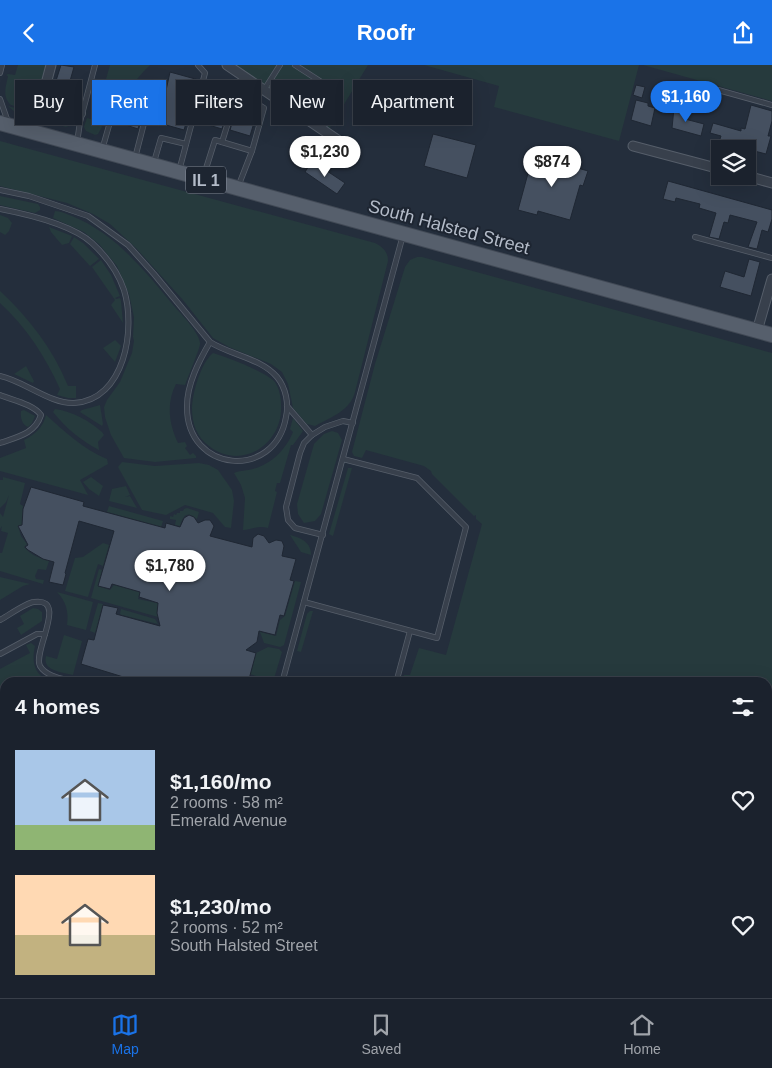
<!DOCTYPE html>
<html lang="en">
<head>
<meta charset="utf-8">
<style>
	:root { --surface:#1b222d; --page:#282f39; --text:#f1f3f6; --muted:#a0a4aa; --line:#393f49; --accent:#1a73e8 }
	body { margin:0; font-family:Helvetica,sans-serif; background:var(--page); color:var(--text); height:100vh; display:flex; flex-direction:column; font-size:19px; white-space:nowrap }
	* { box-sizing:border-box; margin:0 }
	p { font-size:16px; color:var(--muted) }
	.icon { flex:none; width:28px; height:28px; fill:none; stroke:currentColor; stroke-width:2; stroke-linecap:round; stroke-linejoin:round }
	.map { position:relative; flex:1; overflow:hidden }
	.details { position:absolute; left:0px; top:612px; width:772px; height:321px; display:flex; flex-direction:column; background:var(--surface); border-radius:15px 15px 0 0; box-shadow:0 5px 20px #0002,0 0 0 1px var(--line) }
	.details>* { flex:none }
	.top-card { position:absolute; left:15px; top:15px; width:500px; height:45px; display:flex; gap:10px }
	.tools { position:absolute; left:711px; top:75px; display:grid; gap:10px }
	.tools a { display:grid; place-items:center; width:45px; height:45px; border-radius:0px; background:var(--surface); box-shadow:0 5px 20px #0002,0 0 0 1px var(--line); font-size:25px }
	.price { position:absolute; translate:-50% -42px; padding:0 11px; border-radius:18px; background:#fff; color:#222; font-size:16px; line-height:32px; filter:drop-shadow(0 1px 2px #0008) }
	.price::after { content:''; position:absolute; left:50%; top:30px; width:15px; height:11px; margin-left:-8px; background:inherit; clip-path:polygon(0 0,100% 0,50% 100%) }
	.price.current { background:var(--accent); color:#fff }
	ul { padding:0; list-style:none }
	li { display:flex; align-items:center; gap:15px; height:125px; padding:0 15px }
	li span { display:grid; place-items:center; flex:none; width:140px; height:100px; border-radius:0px; color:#555 }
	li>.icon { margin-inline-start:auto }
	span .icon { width:60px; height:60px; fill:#fffc; stroke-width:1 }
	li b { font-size:21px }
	h2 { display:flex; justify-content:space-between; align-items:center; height:60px; padding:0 15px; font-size:21px }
	.pill { padding:0 18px; border-radius:0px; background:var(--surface); box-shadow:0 5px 20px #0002,0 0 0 1px var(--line); font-size:18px; line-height:45px }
	.pill.current { background:var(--accent); color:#fff }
	header { display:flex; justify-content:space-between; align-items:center; height:65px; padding:0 15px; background:var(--accent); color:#fff; font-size:22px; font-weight:800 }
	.menu { display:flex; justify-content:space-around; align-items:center; height:70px; border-top:1px solid var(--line); background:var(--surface); font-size:14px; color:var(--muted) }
	.menu a { display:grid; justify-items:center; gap:2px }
	.menu .current { color:var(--accent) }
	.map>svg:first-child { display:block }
	.green { fill:#263a3d }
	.building { fill:#455060; stroke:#1f2733 }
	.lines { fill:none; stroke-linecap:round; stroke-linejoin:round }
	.service-casing { stroke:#565e6a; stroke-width:6 }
	.minor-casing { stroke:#565e6a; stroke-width:11 }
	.primary-casing { stroke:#414955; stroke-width:16 }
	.service { stroke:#38404c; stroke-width:4.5 }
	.minor { stroke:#38404c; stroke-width:9 }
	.primary { stroke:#565f6c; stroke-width:14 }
	.labels { text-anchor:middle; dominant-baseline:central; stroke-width:4; stroke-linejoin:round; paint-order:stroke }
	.shield { fill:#1d2531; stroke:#868e9b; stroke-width:1 }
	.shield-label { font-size:16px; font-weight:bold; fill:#b3bbc8 }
	.street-label { font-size:18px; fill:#b3bbc8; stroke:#1d2531 }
</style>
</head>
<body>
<header><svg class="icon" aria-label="back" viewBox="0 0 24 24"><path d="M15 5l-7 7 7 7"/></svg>Roofr<svg class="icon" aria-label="share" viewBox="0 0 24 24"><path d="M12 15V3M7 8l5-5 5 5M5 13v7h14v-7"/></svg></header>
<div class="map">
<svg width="772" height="933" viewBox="0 0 772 933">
	<rect width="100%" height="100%" fill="#242e3c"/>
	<g class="green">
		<path d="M18 0H46C38 28 30 38 64 48L62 54 11 40C2 32 6 21 8 11L6 10 8 9 15 10Z"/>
		<path d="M110 0H150C128 21 139 24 106 14Z"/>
		<polygon points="234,0 368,0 329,64"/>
		<polygon points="424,0 639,0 619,76 494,42 499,21"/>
		<polygon points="643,0 772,0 772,36"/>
		<polygon points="8,41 73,59 66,62 16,48"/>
		<polygon points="87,53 95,55 101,58 102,62 98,69 95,70 86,66 84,62"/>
		<path d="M0 76 375 178C383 182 388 187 388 196L355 327C350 346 331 352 315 361L307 359 293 343 288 319 282 307 271 299 229 282 213 273 183 235 136 183 110 159 93 149 67 138 0 121Z"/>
		<polygon points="0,131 38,139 40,142 40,145 35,148 0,140"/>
		<path d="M55 146C60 146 67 149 72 151 116 169 145 206 174 241 181 249 199 267 200 278 201 281 187 314 185 320L176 319C166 338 169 359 178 378L185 377 187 381 185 383 190 390 193 388 196 391V393L155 397 124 393 111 370 105 352 104 342 107 335 120 317 132 288 134 276 133 272 134 252 129 229 117 201 99 179 84 167 53 153Z"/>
		<polygon points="0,150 8,153 12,158 9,166 5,170 0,167"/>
		<polygon points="49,162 72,171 69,178 62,180 51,167"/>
		<polygon points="74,172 83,178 99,194 90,201 70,179"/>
		<polygon points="417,192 422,192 772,288 772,883 768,882 768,618 401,617 404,610 410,610 419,583 446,590 482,459 476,454 476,450 474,451 432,409 431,406 424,401 366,385 362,393 354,391 352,387 375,299 405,202 410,195"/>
		<polygon points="101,195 111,210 120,231 115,233 116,234 120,233 121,236 123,258 111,240 115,235 92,202"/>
		<path d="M0 226C29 253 53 284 68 321H76V333H68L57 330 60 324C45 291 27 263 0 238Z"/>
		<polygon points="115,275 121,281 115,297 103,283"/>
		<path d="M213 288C227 292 266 307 275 317 279 323 281 332 281 339 284 378 242 407 209 381 197 372 192 359 192 344 192 329 201 297 213 288Z"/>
		<polygon points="26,301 34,316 33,318 14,309"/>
		<polygon points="100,340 103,359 102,361 80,347 82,345"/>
		<path d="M55 344C74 347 88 355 102 367L104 370 98 377 99 385C80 375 66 363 53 347Z"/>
		<path d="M24 345 35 351 32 358 28 362C22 360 20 352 21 346Z"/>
		<path d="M46 350C64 366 83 384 107 394L108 399 80 415 88 430 0 406V393L26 383 24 375C36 369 43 362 46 350Z"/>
		<path d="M293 353 303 366 293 380H291L280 418H277L275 426 277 427 268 463C258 460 251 465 243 465L245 433 241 420 234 408C240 405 247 406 253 404 272 399 286 384 293 367L290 364Z"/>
		<polygon points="332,366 338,368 342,375 321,449 315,456 304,458 298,449 297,439 314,379 324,369"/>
		<polygon points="122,397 155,401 199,398 209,400 218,405 232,425 234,436 231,463 225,462 213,448 185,440 166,450 142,445 118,402"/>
		<polygon points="348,403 352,403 333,471 329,469"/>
		<path d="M3 412 25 418 20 439 23 441 22 460 18 461 21 471 27 479 24 482C31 490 39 493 49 496L46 505 38 504 35 511 36 514 44 515 43 519 0 506V488H2L8 468 1 466 2 461 0 464V448L3 452 9 430 6 437 0 443V415H3Z"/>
		<polygon points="91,412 103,421 99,431 89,424 83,417"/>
		<polygon points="126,421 130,430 125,432 130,431 137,443 109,436 112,424"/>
		<polygon points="109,441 163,456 161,462 107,447"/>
		<path d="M187 443 199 447 197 454C187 447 184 448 180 461L175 460 176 455 170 454V451L173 452 174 449 176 450 177 448H180V446H183L184 444Z"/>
		<path d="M290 470C301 473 311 477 311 490L301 487Z"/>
		<polygon points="103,478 109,480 103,501 98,499 88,532 65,526 75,493 83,492"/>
		<polygon points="99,504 102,505 98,521 110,525 114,520 140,527 138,534 162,539 158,543 158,552 91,533"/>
		<polygon points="0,512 30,519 23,521 0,535"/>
		<polygon points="295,516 301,517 284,580 280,582 264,578 260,567 276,571 280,555 285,551"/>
		<path d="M57 527 93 537 86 565 67 560C69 547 66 536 57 527Z"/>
		<polygon points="98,538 103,539 95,568 90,566"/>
		<polygon points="33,543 38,544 42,547 42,556 21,570 17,563 24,559 20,551"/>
		<polygon points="121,544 155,554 158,559 122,550 120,549"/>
		<polygon points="310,546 313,546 301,587 297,586 307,549"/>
		<path d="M64 570 82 576 73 610C62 607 42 606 46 591L57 594Z"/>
		<path d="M31 578 35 581C31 598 35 612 53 617L5 618V672L0 670V604L30 588 26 580Z"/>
		<polygon points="268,582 279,584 282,587 273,617 258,617 259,612 250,609 256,588"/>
	</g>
	<g class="building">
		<polygon points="61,0 74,2 70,16 73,17 70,26 68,25 67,28 65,28 62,36 54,33 53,31 55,22 54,22"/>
		<polygon points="170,7 199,15 184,65 159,58"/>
		<polygon points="636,20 645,22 642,33 633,30"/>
		<polygon points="209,33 223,37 222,42 228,43 222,64 202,58"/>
		<polygon points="636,35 648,38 648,41 655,43 651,61 631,55"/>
		<polygon points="132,39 144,43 138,64 126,60"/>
		<polygon points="751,40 772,46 772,56 768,71 771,71 766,89 719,77 721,71 710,68 713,58 741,66 741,63 745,64"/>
		<polygon points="674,43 687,47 685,54 704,59 701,71 672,63"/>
		<polygon points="236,45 256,51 250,71 230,65"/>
		<polygon points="433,69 476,80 467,113 424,101"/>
		<polygon points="533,90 588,106 583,121 580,120 570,155 538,146 537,150 518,145"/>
		<polygon points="312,96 345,118 337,129 305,107"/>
		<polygon points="668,116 772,145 772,154 768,167 762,165 757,184 748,182 757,157 730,150 728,158 724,157 719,174 709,172 716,148 699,143 700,139 676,133 675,137 663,134"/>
		<polygon points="749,194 760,197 751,231 720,222 725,206 744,212"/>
		<polygon points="31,422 84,437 83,441 165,463 166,458 180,462 184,453 189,450 194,452 198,458 205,455 210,455 214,461 210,471 252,482 253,473 258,469 264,471 269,478 276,475 282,476 284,481 282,491 296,494 290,515 294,516 284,551 280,550 275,570 259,566 257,577 246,585 256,588 248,618 143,618 81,599 88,574 94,575 103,540 118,543 116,549 160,561 157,548 158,538 139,532 140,527 112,519 110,524 98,521 114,466 79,456 65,508 66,509 63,520 49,517 54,497 43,494 28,485 25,482 28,480 18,461 22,460 23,444"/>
	</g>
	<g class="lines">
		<g class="service-casing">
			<g id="service">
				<polyline points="295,0 340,29 339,38 322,64"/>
				<polyline points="0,8 2,0"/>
				<polyline points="264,25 280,0"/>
				<polyline points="718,25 772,40"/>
				<polyline points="238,27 264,43 252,86"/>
				<path d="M43 30C51 44 68 45 83 49"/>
				<polyline points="0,34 8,57"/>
				<polyline points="222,77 243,10"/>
				<polyline points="77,78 80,57 95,0"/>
				<polyline points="102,85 116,36 130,29 142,30 149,39 135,93"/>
				<polyline points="154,97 161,73 186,79"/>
				<polyline points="179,106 205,8 198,0"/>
				<polyline points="203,113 215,75 252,86 238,122"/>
				<path d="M0 125 29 131 88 151 128 180 154 209 210 277C230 290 261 293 277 312 286 323 289 339 286 352 275 416 186 408 187 341 187 319 199 296 210 277"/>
				<path d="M0 144C26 149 72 160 92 178 105 190 118 207 124 225 136 264 125 335 74 338 50 339 24 316 0 311"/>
				<polyline points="695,172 772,193"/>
				<path d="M0 330C12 335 33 339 41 350 35 369 17 372 0 378"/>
				<polyline points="287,341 312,370"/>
				<polyline points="323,470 295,463 288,455 286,442 300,388 304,378 312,370 325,362 343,356 353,358"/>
				<polyline points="304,537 437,573 466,462 417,413 343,394"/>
				<path d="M0 555C8 551 25 538 34 537 69 532 32 587 40 601 47 613 67 614 78 618"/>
				<polyline points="0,589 37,569 45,569"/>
				<polyline points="282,618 403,170"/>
				<polyline points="396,618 410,566"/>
			</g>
		</g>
		<g class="minor-casing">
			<g id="minor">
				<polyline points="227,0 348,82"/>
				<polyline points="43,30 51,0"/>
				<polyline points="633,81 720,104"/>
				<polyline points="747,111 772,118"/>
				<polyline points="757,266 772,214"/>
				<polyline points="0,675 5,677"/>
				<polyline points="0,759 5,740"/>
				<polyline points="0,798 5,799"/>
				<polyline points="768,889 772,891"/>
				<polyline points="0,923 5,924"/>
				<polyline points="24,929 40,933"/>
				<polyline points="122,929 122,933"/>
				<polyline points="476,929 491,933"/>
				<polyline points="264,933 264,929"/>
				<polyline points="571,933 572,929"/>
			</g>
		</g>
		<g class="primary-casing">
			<polyline id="primary" points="0,58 772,270"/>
		</g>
		<use href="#service" class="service"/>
		<use href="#minor" class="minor"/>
		<use href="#primary" class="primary"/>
	</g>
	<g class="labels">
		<rect class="shield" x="186" y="101.5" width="40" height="27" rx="4"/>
		<g class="shield-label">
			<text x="206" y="115">IL 1</text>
		</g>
		<g class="street-label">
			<text transform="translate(449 162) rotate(15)">South Halsted Street</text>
		</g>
	</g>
</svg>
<div class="tools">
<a><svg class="icon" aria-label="layers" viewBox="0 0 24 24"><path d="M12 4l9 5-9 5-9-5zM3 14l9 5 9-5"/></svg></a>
</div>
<b class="price current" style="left:686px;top:58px">$1,160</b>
<b class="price" style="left:325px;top:113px">$1,230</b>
<b class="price" style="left:552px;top:123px">$874</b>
<b class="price" style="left:170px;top:527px">$1,780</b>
<div class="top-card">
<a class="pill">Buy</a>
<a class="pill current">Rent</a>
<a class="pill">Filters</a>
<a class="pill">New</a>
<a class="pill">Apartment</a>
</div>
<section class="details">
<h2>4 homes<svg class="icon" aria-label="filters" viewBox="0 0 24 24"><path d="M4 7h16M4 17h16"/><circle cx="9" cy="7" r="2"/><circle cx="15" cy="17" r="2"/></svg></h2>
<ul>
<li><span style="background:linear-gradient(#a9c7e8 75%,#8fb573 0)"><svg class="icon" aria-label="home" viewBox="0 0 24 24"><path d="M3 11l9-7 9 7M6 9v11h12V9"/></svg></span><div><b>$1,160/mo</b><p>2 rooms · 58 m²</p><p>Emerald Avenue</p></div><svg class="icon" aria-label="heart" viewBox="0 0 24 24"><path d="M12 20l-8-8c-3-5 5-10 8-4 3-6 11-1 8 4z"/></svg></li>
<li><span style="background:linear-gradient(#ffd9b3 60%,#c2b280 0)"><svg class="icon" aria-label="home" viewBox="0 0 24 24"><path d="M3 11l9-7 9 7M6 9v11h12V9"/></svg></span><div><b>$1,230/mo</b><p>2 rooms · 52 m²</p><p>South Halsted Street</p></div><svg class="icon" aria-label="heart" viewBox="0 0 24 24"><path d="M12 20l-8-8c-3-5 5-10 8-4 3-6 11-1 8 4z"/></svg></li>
</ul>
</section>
</div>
<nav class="menu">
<a class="current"><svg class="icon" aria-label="map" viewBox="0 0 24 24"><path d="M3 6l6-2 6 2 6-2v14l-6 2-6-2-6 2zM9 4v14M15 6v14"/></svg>Map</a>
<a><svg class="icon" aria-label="saved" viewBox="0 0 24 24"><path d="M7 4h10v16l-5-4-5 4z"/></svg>Saved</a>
<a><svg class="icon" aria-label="home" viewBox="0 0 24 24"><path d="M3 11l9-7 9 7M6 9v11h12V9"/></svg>Home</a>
</nav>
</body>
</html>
